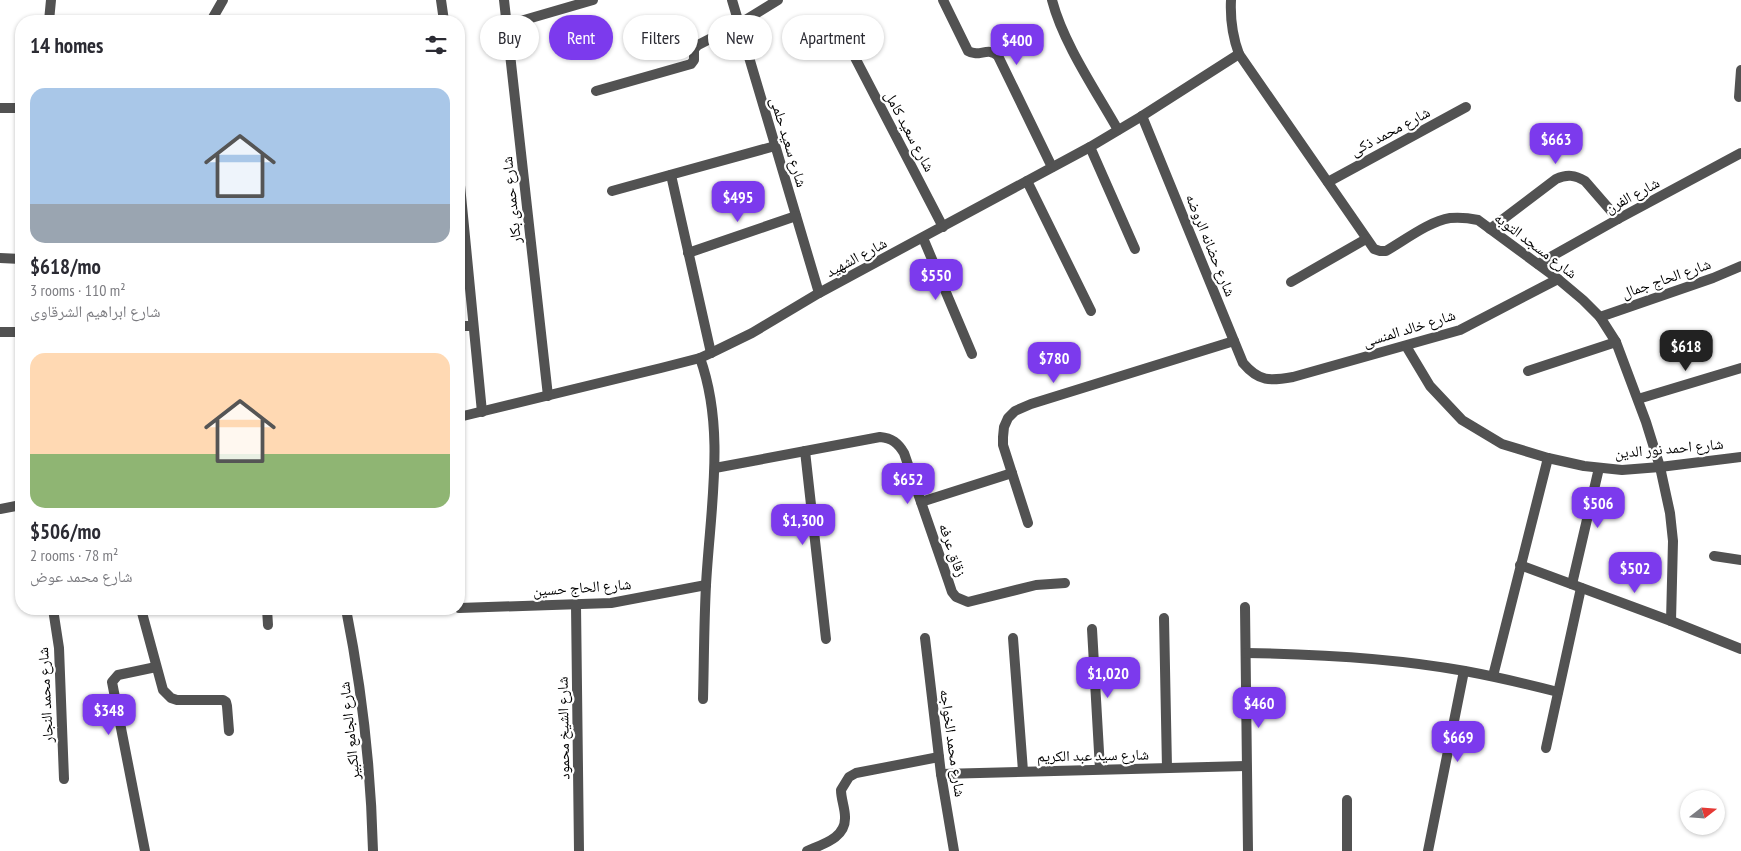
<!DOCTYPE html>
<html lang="en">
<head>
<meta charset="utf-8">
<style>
	:root { --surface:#fff; --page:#f7f7f7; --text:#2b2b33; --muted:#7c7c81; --accent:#7c3aed }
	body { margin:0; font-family:"PT Sans Narrow","Noto Naskh Arabic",sans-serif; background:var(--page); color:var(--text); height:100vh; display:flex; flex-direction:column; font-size:19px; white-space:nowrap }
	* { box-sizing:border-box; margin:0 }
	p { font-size:16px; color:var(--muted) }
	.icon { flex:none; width:28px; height:28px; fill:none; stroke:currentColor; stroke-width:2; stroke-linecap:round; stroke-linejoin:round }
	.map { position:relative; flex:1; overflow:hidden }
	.sheet { position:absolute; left:15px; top:15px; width:450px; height:600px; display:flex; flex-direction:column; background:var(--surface); border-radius:20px; box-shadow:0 1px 4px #0004 }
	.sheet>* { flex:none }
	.banner { position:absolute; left:480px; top:15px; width:475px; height:45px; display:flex; gap:10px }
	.needle { width:32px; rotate:73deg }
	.fabs { position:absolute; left:1680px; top:790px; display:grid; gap:10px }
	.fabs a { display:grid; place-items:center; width:45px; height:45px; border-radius:50%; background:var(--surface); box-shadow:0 1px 4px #0004; font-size:25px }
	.price { position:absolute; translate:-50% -42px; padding:0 11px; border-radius:10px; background:var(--accent); color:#fff; font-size:16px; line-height:32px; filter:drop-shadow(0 1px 2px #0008) }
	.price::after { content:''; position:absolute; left:50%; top:30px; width:15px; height:11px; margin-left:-8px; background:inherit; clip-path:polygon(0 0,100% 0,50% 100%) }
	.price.on { background:#222; color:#fff }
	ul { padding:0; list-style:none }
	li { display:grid; align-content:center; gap:10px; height:265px; padding:0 15px }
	li span { display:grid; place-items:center; height:155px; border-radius:15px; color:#555 }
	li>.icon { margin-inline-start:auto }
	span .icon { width:90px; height:90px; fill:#fffc; stroke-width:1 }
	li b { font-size:21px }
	h2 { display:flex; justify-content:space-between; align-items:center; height:60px; padding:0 15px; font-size:21px }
	.pill { padding:0 18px; border-radius:22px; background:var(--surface); box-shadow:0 1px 4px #0004; font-size:18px; line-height:45px }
	.pill.on { background:var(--accent); color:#fff }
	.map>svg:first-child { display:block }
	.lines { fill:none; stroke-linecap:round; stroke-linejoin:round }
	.lane { stroke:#525252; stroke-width:10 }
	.street { stroke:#525252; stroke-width:10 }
	.labels { text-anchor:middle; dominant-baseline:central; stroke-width:4.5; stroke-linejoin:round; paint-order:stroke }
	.street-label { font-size:15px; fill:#000; stroke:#fff }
</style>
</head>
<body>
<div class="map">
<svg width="1741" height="851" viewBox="0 0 1741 851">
	<rect width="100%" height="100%" fill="#fff"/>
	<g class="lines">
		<polyline class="lane" points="1739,97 1741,70"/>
		<g class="street">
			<polyline points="441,0 444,21"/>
			<polyline points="504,0 548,396"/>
			<polyline points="732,0 819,293"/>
			<path d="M943 0 968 51C979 58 988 46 998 56L1052 167"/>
			<path d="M1052 0C1063 43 1096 91 1118 130"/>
			<path d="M1231 0C1230 20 1232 35 1239 54L1374 249 1380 251H1386C1405 240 1430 221 1450 218 1460 217 1469 218 1478 220L1558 279 1583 300 1600 317 1616 342 1646 422 1660 467 1670 513 1673 541 1671 621"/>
			<polyline points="49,21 51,0"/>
			<polyline points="211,21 223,0"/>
			<polyline points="507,25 593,0"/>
			<polyline points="850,48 943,227"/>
			<polyline points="596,91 691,64 694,60 694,49 698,45 739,24 778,0"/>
			<polyline points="0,108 21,108"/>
			<path d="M1142 116 1243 363C1259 382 1270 381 1293 377L1460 330 1558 279"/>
			<polyline points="1090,147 1135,249"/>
			<polyline points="459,175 482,412"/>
			<polyline points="671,175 711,353"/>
			<polyline points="1027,181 1091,311"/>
			<polyline points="1328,182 1466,107"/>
			<polyline points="612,191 775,146"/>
			<path d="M1490 229 1556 179C1567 174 1575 175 1585 181L1618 219"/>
			<polyline points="923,238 972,354"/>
			<polyline points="688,253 796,216"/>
			<polyline points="0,258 21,259"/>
			<polyline points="1538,264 1618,219 1741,153"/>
			<polyline points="1291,282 1366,239"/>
			<polyline points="1600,317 1713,278 1741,266"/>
			<polyline points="459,326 473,326"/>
			<polyline points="0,332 21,332"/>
			<polyline points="1406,346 1430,386 1462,420 1502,444 1548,458 1584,466 1622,470 1660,467 1741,457"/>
			<path d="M700 358C726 430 710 510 706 585 704 623 704 661 703 699"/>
			<polyline points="1528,371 1616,342"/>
			<polyline points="1638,399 1741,368"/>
			<polyline points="459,417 661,368 700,358 711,353 752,333 819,293 1090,147 1142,116 1239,54"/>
			<polyline points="805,451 826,639"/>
			<path d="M715 468 880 437C892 438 898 443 904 453L948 580 952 592 956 597 968 602 1036 585 1065 583"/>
			<polyline points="921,502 1012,473"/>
			<polyline points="0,509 21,505"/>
			<polyline points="1028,523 1003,445 1003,437 1004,427 1008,418 1015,411 1031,404 1234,341"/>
			<polyline points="1714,556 1741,560"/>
			<polyline points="1520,565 1671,621 1741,649"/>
			<polyline points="1572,584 1599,468"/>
			<polyline points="576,605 579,851"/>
			<polyline points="1245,607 1248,851"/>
			<polyline points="459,608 611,603 706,585"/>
			<polyline points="53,609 59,648 64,779"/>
			<polyline points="141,609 163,690 171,698 177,700 223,700 226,702 227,706 229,731"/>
			<polyline points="267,609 268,625"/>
			<path d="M346 609C362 689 371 769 373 851"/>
			<polyline points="347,610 409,609"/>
			<polyline points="1164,618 1167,768"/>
			<polyline points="1092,629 1100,769"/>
			<polyline points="925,638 941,774 954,851"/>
			<polyline points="1013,638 1023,771"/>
			<path d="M1246 653C1319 654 1393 658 1465 671 1497 677 1527 684 1558 692"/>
			<polyline points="1493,676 1548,458"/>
			<polyline points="1546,748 1581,588"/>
			<polyline points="941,774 1246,766"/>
			<polyline points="1347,800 1347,851"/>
			<polyline points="145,851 112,682 118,675 156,667"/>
			<path d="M807 851C823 844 846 838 845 817 845 808 841 799 841 790L849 777 856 773 939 757"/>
			<polyline points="1428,851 1464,671"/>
		</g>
	</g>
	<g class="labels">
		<g class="street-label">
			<text transform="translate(910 131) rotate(62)">شارع سعيد كامل</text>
			<text transform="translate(1390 131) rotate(-28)">شارع محمد ذكى</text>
			<text transform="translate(789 142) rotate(73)">شارع سعيد حلمى</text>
			<text transform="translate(1632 195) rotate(-28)">شارع الفرن</text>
			<text transform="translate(511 200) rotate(-96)">شارع حمدى بكار</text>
			<text transform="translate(1211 245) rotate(68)">شارع حضانه الروضه</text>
			<text transform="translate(1536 245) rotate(37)">شارع مسجد التوبه</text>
			<text transform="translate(856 257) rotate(-28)">شارع الشهيد</text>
			<text transform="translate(1666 278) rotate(-19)">شارع الحاج جمال</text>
			<text transform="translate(1409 328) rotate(-17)">شارع خالد المنسى</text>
			<text transform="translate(1669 448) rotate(-5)">شارع احمد نور الدين</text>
			<text transform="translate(953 550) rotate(71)">زقاق عرفه</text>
			<text transform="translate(582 587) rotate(-4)">شارع الحاج حسين</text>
			<text transform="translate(45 695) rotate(-93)">شارع محمد النجار</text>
			<text transform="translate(563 728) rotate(-91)">شارع الشيخ محمود</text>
			<text transform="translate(349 731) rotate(-96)">شارع الجامع الكبير</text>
			<text transform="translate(953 743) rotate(82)">شارع محمد الخواجه</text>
			<text transform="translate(1093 755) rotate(-1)">شارع سيد عبد الكريم</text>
		</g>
	</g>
</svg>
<div class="fabs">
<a><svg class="needle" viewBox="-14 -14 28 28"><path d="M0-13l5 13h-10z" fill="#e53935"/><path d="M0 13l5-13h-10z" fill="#7c7c81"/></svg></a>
</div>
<b class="price" style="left:1017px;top:66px">$400</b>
<b class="price" style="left:1556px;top:165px">$663</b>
<b class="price" style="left:738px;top:223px">$495</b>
<b class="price" style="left:936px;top:301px">$550</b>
<b class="price on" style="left:1686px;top:372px">$618</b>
<b class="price" style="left:1054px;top:384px">$780</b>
<b class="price" style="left:908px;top:505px">$652</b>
<b class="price" style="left:1598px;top:529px">$506</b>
<b class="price" style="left:803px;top:546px">$1,300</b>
<b class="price" style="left:1635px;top:594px">$502</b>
<b class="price" style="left:1108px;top:699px">$1,020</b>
<b class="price" style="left:1259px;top:729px">$460</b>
<b class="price" style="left:109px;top:736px">$348</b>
<b class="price" style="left:1458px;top:763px">$669</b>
<div class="banner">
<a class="pill">Buy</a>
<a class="pill on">Rent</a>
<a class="pill">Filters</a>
<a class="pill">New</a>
<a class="pill">Apartment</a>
</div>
<section class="sheet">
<h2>14 homes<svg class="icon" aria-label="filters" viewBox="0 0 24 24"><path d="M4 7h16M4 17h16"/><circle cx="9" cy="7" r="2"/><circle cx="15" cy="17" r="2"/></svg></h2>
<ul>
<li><span style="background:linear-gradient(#a9c7e8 75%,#9aa5b1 0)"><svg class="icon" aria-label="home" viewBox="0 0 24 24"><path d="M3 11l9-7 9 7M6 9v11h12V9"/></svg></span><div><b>$618/mo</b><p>3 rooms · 110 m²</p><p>شارع ابراهيم الشرقاوى</p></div></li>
<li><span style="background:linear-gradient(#ffd9b3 65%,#8fb573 0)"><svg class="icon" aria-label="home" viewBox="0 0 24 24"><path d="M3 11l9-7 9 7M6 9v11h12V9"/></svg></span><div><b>$506/mo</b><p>2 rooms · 78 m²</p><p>شارع محمد عوض</p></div></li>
</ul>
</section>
</div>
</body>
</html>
